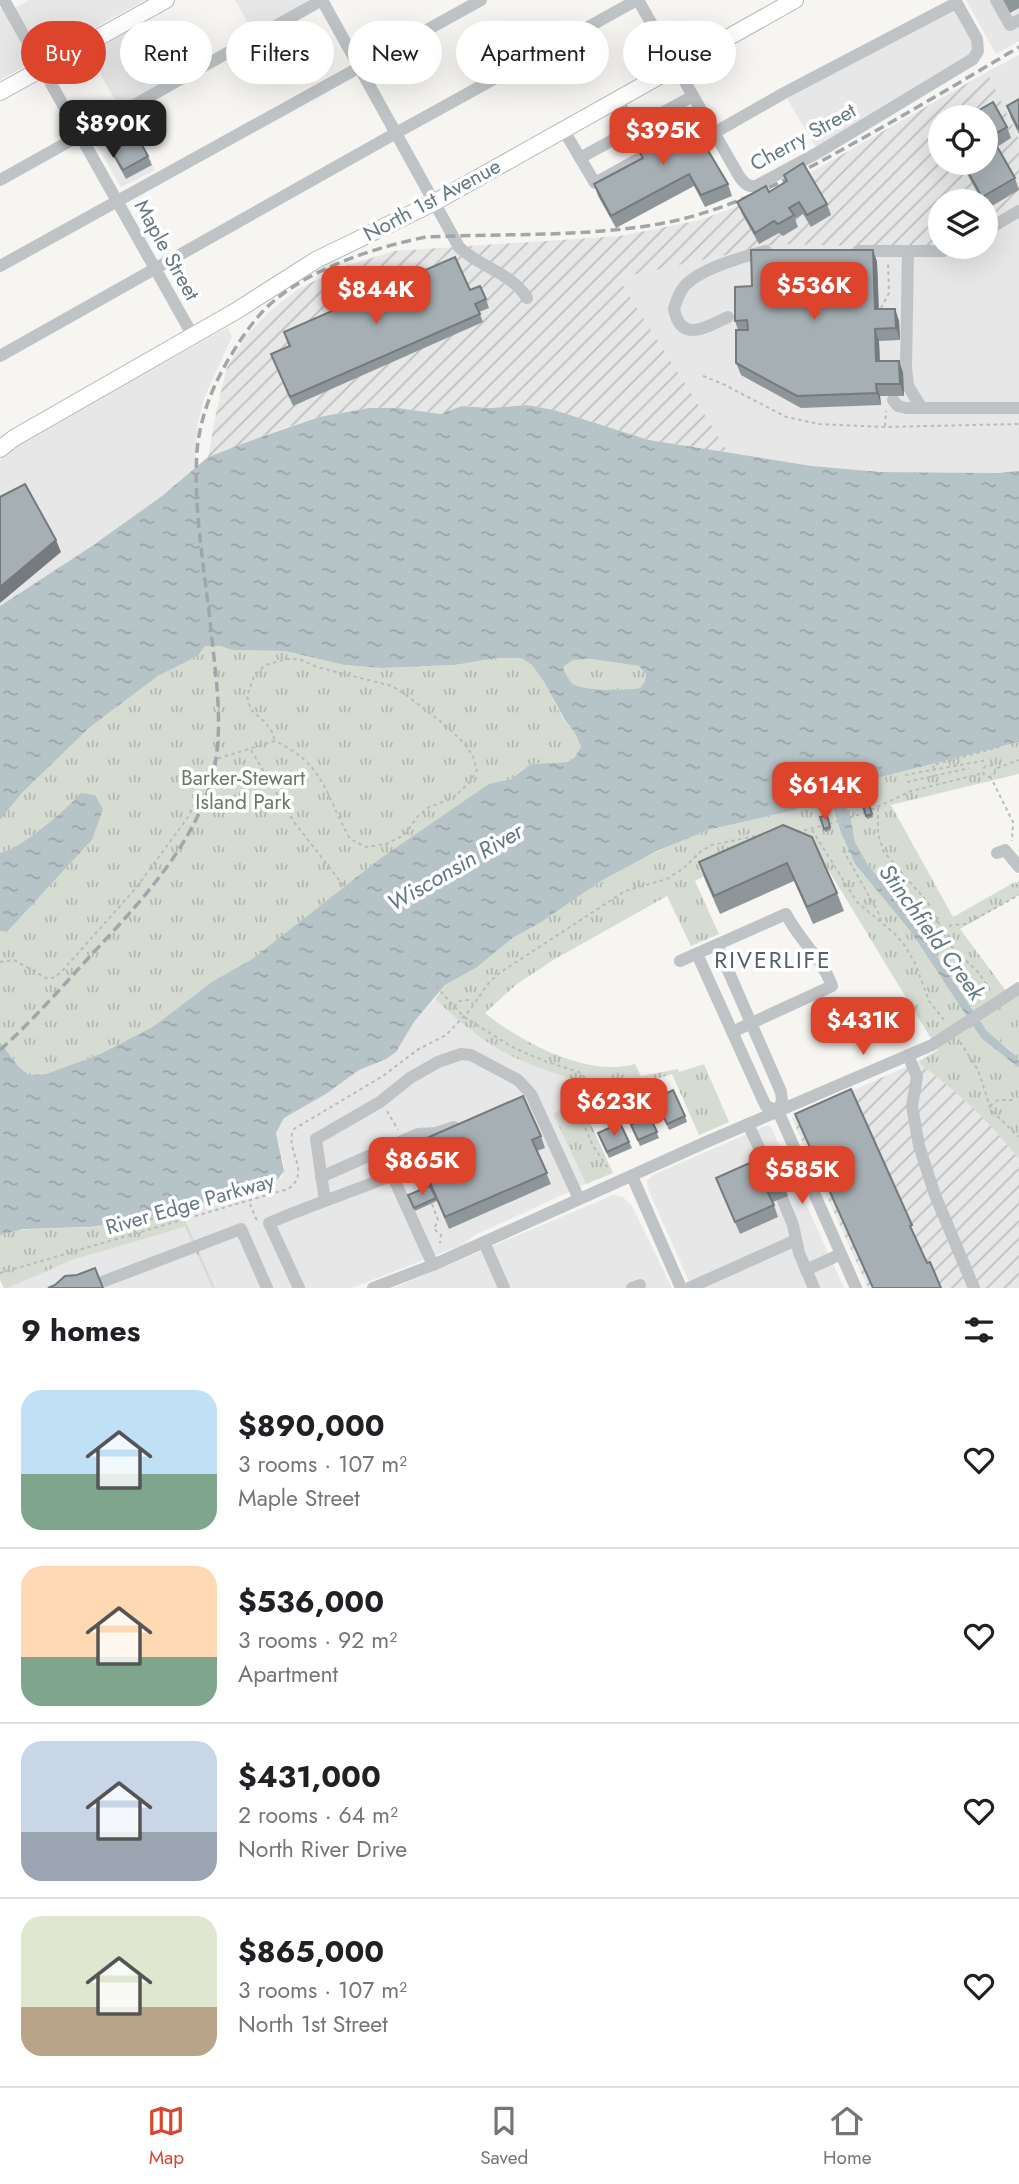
<!DOCTYPE html>
<html lang="en">
<head>
<meta charset="utf-8">
<style>
	:root { --surface:#fff; --page:#f2f2f2; --text:#202124; --muted:#757577; --line:#e0e0e0; --accent:#dc452c }
	body { margin:0; font-family:Jost,sans-serif; background:var(--page); color:var(--text); height:100vh; display:flex; flex-direction:column; font-size:26px; white-space:nowrap }
	* { box-sizing:border-box; margin:0 }
	p { font-size:23px; color:var(--muted) }
	.icon { flex:none; width:38px; height:38px; fill:none; stroke:currentColor; stroke-width:2; stroke-linecap:round; stroke-linejoin:round }
	.map { position:relative; height:1288px; overflow:hidden }
	.side { display:flex; flex-direction:column; background:var(--surface); flex:1 }
	.side>* { flex:none }
	.hud { position:absolute; left:21px; top:21px; width:978px; height:63px; display:flex; gap:14px }
	.tools { position:absolute; left:928px; top:105px; display:grid; gap:14px }
	.tools a { display:grid; place-items:center; width:70px; height:70px; border-radius:50%; background:var(--surface); box-shadow:0 7px 28px #0002; font-size:35px }
	.price { position:absolute; translate:-50% -60px; padding:0 16px; border-radius:14px; background:var(--accent); color:#fff; font-size:23px; line-height:46px; filter:drop-shadow(0 2px 4px #0008) }
	.price::after { content:''; position:absolute; left:50%; top:42px; width:21px; height:16px; margin-left:-10px; background:inherit; clip-path:polygon(0 0,100% 0,50% 100%) }
	.price.current { background:#222; color:#fff }
	ul { padding:0; list-style:none }
	li { display:flex; align-items:center; gap:21px; height:175px; padding:0 21px }
	li+li { border-top:2px solid var(--line) }
	li span { display:grid; place-items:center; flex:none; width:196px; height:140px; border-radius:21px; color:#555 }
	li>.icon { margin-inline-start:auto }
	span .icon { width:84px; height:84px; fill:#fffc; stroke-width:1 }
	li b { font-size:30px }
	h2 { display:flex; justify-content:space-between; align-items:center; height:84px; padding:0 21px; font-size:30px }
	.tag { padding:0 24px; border-radius:32px; background:var(--surface); box-shadow:0 7px 28px #0002; font-size:24px; line-height:63px }
	.tag.current { background:var(--accent); color:#fff }
	.tab-bar { display:flex; justify-content:space-around; align-items:center; height:98px; border-top:2px solid var(--line); background:var(--surface); font-size:19px; color:var(--muted) }
	.tab-bar a { display:grid; justify-items:center; gap:4px }
	.tab-bar .current { color:var(--accent) }
	.map>svg:first-child { display:block }
	.built { fill:#e6e7e6 }
	.industrial { fill:url(#industrial-furrows); fill-rule:evenodd }
	.park { fill:url(#park-tufts) }
	.water { fill:url(#water-ripples); fill-rule:evenodd }
	.lines { fill:none; stroke-linecap:round; stroke-linejoin:round }
	.major-casing { stroke:#b2b7ba; stroke-width:18 }
	.path { stroke:#b9bcbe; stroke-width:2; stroke-dasharray:3.5 3.5; stroke-linecap:butt }
	.minor { stroke:#bfc3c6; stroke-width:12 }
	.major { stroke:#fff; stroke-width:16 }
	.rail { stroke:#a0a7ab; stroke-width:3.5; stroke-dasharray:10 5; stroke-linecap:butt }
	.wall { fill:#8f969a }
	.shaded-wall { fill:#747a7d }
	.building { fill:#a6afb3; stroke:#747a7d; stroke-width:2 }
	.labels { text-anchor:middle; dominant-baseline:central; stroke-width:7; stroke-linejoin:round; paint-order:stroke }
	.street-label { font-size:21px; fill:#667882; stroke:#fff }
	.park-label { font-size:21px; fill:#6a7964; stroke:#fff }
	.water-label { font-size:23px; font-style:italic; fill:#61797f; stroke:#fff }
	.neighbourhood-label { font-size:23px; letter-spacing:2px; fill:#536067; stroke:#fff }
</style>
</head>
<body>
<div class="map">
<svg width="1019" height="1288" viewBox="0 0 1019 1288">
	<defs>
		<pattern id="industrial-furrows" width="10" height="10" patternUnits="userSpaceOnUse" patternTransform="scale(1.75)"><rect width="10" height="10" fill="#e6e7e6"/><path d="M-1 1l2-2M0 10L10 0M9 11l2-2" fill="none" stroke="#bec0c0"/></pattern>
		<pattern id="park-tufts" width="24" height="20" patternUnits="userSpaceOnUse" patternTransform="scale(1.75)"><rect width="24" height="20" fill="#d7dcd3"/><path d="M3 7l-1-3M5 7V3M7 7l1-3M15 17l-1-3M17 17v-4M19 17l1-3" fill="none" stroke="#b2b7b1"/></pattern>
		<pattern id="water-ripples" width="26" height="14" patternUnits="userSpaceOnUse" patternTransform="scale(1.75)"><rect width="26" height="14" fill="#b7c4c7"/><path d="M2 4q2-2 4 0t4 0M15 11q2-2 4 0t4 0" fill="none" stroke="#99a4a7"/></pattern>
	</defs>
	<rect width="100%" height="100%" fill="#f6f5f2"/>
	<g class="built">
		<polygon points="29,0 145,0 0,80 0,9 2,8 6,13"/>
		<polygon points="235,0 314,0 254,34"/>
		<polygon points="966,0 1019,0 1019,41 996,54"/>
		<polygon points="953,7 971,39 972,50 968,56 816,147 785,95"/>
		<polygon points="142,23 173,80 121,111 89,53"/>
		<polygon points="1019,55 1019,139 987,72"/>
		<polygon points="123,115 155,170 121,187 90,134"/>
		<polygon points="1019,202 1019,471 998,473 881,472 812,466 729,453 618,278 777,244 929,248 985,247 985,221"/>
		<polygon points="228,327 232,337 204,398 197,427 195,468 162,496 92,546 0,606 0,459 22,442"/>
		<polygon points="435,999 470,1029 495,1046 520,1059 577,1081 578,1098 553,1114 586,1184 473,1236 464,1244 352,1288 215,1288 181,1210 258,1187 282,1177 284,1166 276,1133 284,1118 326,1094 359,1070 392,1055 396,1052 414,1022"/>
		<polygon points="765,1126 770,1126 772,1129 844,1288 692,1288 648,1189 647,1181 653,1175"/>
		<polygon points="613,1195 623,1197 632,1206 672,1288 394,1288"/>
		<polygon points="185,1227 212,1288 8,1288 72,1260"/>
	</g>
	<g class="industrial">
		<path d="M987 72 1019 139V202L985 221V201H940V246L929 248 777 244 618 278 729 453 649 440 554 410 527 405 491 408 468 406 441 414 398 408H369L319 417 285 428 208 457 217 408 227 367 246 336 269 312 298 289 345 266 394 251 620 236 701 220 768 194 815 170ZM940 117H985V163H940Z"/>
		<polygon points="919,1061 921,1065 953,1089 982,1115 1019,1159 1019,1288 868,1288 794,1123 793,1120 796,1116"/>
	</g>
	<g class="park">
		<path d="M205 646H220L232 650 285 651 344 665 382 668 455 665 497 658H521L532 665 544 682 565 722 574 731 581 747 574 758 567 762 531 764 511 779 489 785 382 857 252 959 213 981 154 1026 100 1054 46 1074 29 1075 18 1066 0 1042V931L7 932 92 840 81 793C64 811 23 847 0 853V820L22 793 89 728 158 676 198 656Z"/>
		<path d="M591 659 640 666 646 674 645 681 640 688C627 690 580 692 571 682 567 679 565 672 563 667L573 660Z"/>
		<polygon points="1019,742 1019,774 891,805 953,917 1015,882 1019,885 1019,895 960,929 1012,999 1019,994 1019,1061 1011,1051 987,1031 908,913 868,865 855,842 850,814 845,805 853,791 877,778"/>
		<path d="M818 796 831 805 834 810 841 833 855 864 911 932 981 1038 1019 1068V1159C990 1122 959 1093 921 1065L919 1061 938 1050 809 838 716 870 695 881 719 934 691 946 667 896 555 959 517 984 485 1013C521 1042 588 1078 635 1064L641 1076 678 1069 679 1072 704 1064 729 1122 699 1135 672 1074 614 1092 615 1097 585 1111 613 1173 586 1184 553 1114 578 1098 577 1081C558 1074 539 1068 520 1060 488 1046 460 1023 435 999L445 985 476 968 514 937 540 923 601 881 642 859 681 840 708 830 795 810Z"/>
		<path d="M181 1210 215 1288H212L185 1227 72 1260 8 1288H4L0 1280V1235C30 1225 60 1230 91 1227 122 1225 151 1218 181 1210Z"/>
	</g>
	<g class="water">
		<path d="M527 405 554 410 649 440 812 466 881 472 998 473 1019 471V742L877 778 853 791 845 805 850 814 855 842 868 865 908 913 987 1031 1015 1055 1019 1061V1068L981 1038 911 932 855 864 841 833 834 810 831 805 817 796 795 810 708 830 657 851 601 881 540 923 514 937 476 968 445 985 414 1022 396 1052 386 1059 359 1070 326 1094 284 1118 276 1133 284 1171 278 1179 181 1210 125 1223 89 1227 24 1229 0 1235V1042L18 1066 29 1075 46 1074 100 1054 154 1026 213 981 252 959 382 857 489 784 511 779 531 764 567 762 574 758 581 747 574 731 566 722 544 682 532 665 521 658H497L455 665 382 668 344 665 285 651 232 650 220 646H205L198 656 158 676 89 728 22 793 0 820V606L92 546 162 496 208 457 250 441 319 417 369 408H398L441 414 462 406 491 408ZM591 659 639 666 646 674 645 681 640 688C627 690 580 692 571 682 568 679 565 672 563 667L573 660Z"/>
		<path d="M81 793 95 795 103 809 92 840 7 932 0 931V853C23 847 64 811 81 793Z"/>
	</g>
	<g class="lines">
		<g class="major-casing">
			<g id="major">
				<polyline points="0,92 166,0"/>
				<polyline points="0,449 14,438 236,311 316,260 435,202 795,0"/>
			</g>
		</g>
		<g class="path">
			<polyline points="881,308 889,293 888,263"/>
			<polyline points="703,376 723,384 786,417 819,424 883,427 1019,424"/>
			<polyline points="885,426 886,411"/>
			<polyline points="251,750 294,822 340,881 464,1017 514,1048 547,1062 579,1072 584,1077 587,1085 579,1109 579,1114 593,1146 608,1168"/>
			<circle cx="989" cy="771" r="6"/>
			<polyline points="997,768 1019,760"/>
			<polyline points="934,769 933,765 999,747"/>
			<polyline points="905,775 987,760"/>
			<polyline points="990,776 1013,822 1012,841"/>
			<polyline points="907,782 969,768"/>
			<polyline points="878,808 878,834 884,852 928,903 951,946 979,973 992,993"/>
			<polyline points="871,810 911,791 984,773"/>
			<polyline points="829,824 864,813"/>
			<polyline points="812,830 857,902 894,933 903,943 915,963 929,1001 945,1021"/>
			<polyline points="797,832 822,826"/>
			<polyline points="843,850 878,912 881,921"/>
			<polyline points="892,863 931,940 935,936"/>
			<polyline points="1018,882 1019,883"/>
			<polyline points="943,930 952,925 966,924 1019,895"/>
			<path d="M0 962 14 960 48 979 55 977 63 970 136 888 188 817 201 790 207 770 216 759 275 741C326 765 325 795 350 839L366 847 386 844 404 835 419 815 429 807 453 798 470 782 477 770 473 756 463 742 444 724 406 695 392 686 317 667 299 659H287L265 665 254 676 247 696 251 710 265 722 272 732 275 741"/>
			<polyline points="454,1007 460,1001 468,1000 473,1004"/>
			<polyline points="960,1042 978,1070 991,1110 1019,1137"/>
			<polyline points="990,1106 998,1100 1015,1100"/>
			<polyline points="387,1111 398,1130"/>
			<polyline points="410,1152 426,1188"/>
			<polyline points="250,1204 257,1221"/>
			<polyline points="432,1204 438,1220 434,1229 441,1235 440,1243"/>
			<path d="M0 1273 288 1189C313 1171 283 1150 294 1129L383 1076 417 1050 446 1035 469 1011 488 984 498 974 625 891 667 879 684 868 700 852 712 845 760 835"/>
		</g>
		<g class="minor">
			<polyline points="4,0 193,336"/>
			<path d="M322 0 459 247C479 267 511 272 527 298"/>
			<path d="M638 0 739 176C744 183 747 187 756 186L819 152 973 59 978 51 977 39 955 0"/>
			<polyline points="996,0 1010,25 1019,20"/>
			<polyline points="563,129 595,183 649,153 617,100"/>
			<polyline points="714,133 784,93 956,3"/>
			<polyline points="580,158 693,96"/>
			<polyline points="0,180 322,0"/>
			<polyline points="985,231 1019,211"/>
			<polyline points="858,251 943,251 957,247"/>
			<polyline points="908,251 906,367 908,386 921,407"/>
			<polyline points="0,266 481,0"/>
			<path d="M728 317C706 327 681 344 674 309 676 302 678 295 683 288 696 270 744 256 766 251"/>
			<polyline points="0,356 396,133 637,0"/>
			<polyline points="893,400 898,406 906,408 1019,408"/>
			<polyline points="997,853 1005,850 1019,867"/>
			<polyline points="717,945 781,1092 782,1101 778,1111 856,1288"/>
			<polyline points="697,954 763,1100 766,1106 778,1111"/>
			<path d="M680 961 786 914C799 940 822 958 832 986L732 1032"/>
			<polyline points="908,1055 917,1077 912,1106 919,1146 935,1195 974,1288"/>
			<polyline points="748,1124 775,1182"/>
			<polyline points="632,1176 681,1288"/>
			<polyline points="321,1177 418,1134 436,1133 454,1127"/>
			<polyline points="782,1198 793,1225 799,1253 814,1288"/>
			<polyline points="325,1201 316,1139 380,1102 410,1078 438,1062 461,1054 471,1055 518,1080 531,1094 579,1199"/>
			<polyline points="484,1242 504,1288"/>
			<polyline points="806,1270 841,1254"/>
			<polyline points="102,1282 241,1229 267,1288"/>
			<path d="M299 1288 269 1223C308 1206 348 1193 388 1177L394 1179 433 1265"/>
			<polyline points="373,1288 433,1265 704,1143 932,1045 1019,988"/>
			<polyline points="632,1288 640,1285"/>
			<polyline points="689,1288 796,1240"/>
		</g>
		<use href="#major" class="major"/>
		<path class="rail" d="M0 1050C29 1024 55 995 81 966 130 913 190 853 211 782 225 733 216 679 211 630 205 571 193 510 197 451 200 416 214 382 233 352 242 337 252 323 264 310 304 270 372 248 426 237 508 233 594 238 674 221 739 206 797 175 854 143 910 112 964 80 1019 47"/>
	</g>
	<g class="wall">
		<polygon points="1003,0 1019,0 1019,8 1010,13"/>
		<polygon points="1019,99 1019,134 1011,118 1007,106"/>
		<polygon points="110,111 148,156 152,165 126,179 103,138 99,129 117,137 122,135 114,120"/>
		<polygon points="985,117 1007,127 1011,138 997,147 1015,178 1019,190 987,209 985,206 985,201 982,201 961,163 985,163"/>
		<polygon points="654,129 728,184 732,196 705,207 694,186 616,228 598,196 594,184 642,158 640,153 659,143"/>
		<polygon points="784,175 827,204 831,215 811,227 803,214 795,219 798,227 783,236 779,233 759,244 742,214 737,202 769,192 786,181"/>
		<polygon points="873,250 877,262 879,309 895,309 899,321 900,340 879,341 880,361 899,361 903,373 904,396 880,396 881,405 801,408 741,375 736,363 738,330 735,321 752,286"/>
		<polygon points="470,290 486,299 489,308 479,312 483,322 293,406 271,354 289,346 284,332"/>
		<polygon points="868,801 873,817 867,819 862,803"/>
		<polygon points="827,815 831,830 825,832 820,817"/>
		<polygon points="783,825 837,893 844,911 813,924 794,881 720,914 705,880 699,862"/>
		<polygon points="655,1099 685,1116 687,1122 669,1130"/>
		<polygon points="651,1119 659,1138 640,1146 631,1125"/>
		<polygon points="541,1136 545,1148 537,1151 551,1184 449,1229 437,1201 415,1211 408,1195 430,1186 413,1144"/>
		<polygon points="600,1139 629,1142 632,1148 609,1158"/>
		<polygon points="761,1175 784,1184 788,1196 773,1202 778,1217 740,1234 716,1178"/>
	</g>
	<g class="shaded-wall">
		<polygon points="873,250 877,262 879,320 875,309"/>
		<polygon points="895,309 899,321 900,340 896,328"/>
		<polygon points="875,329 879,341 880,373 876,361"/>
		<polygon points="899,361 903,373 904,396 900,384"/>
		<polygon points="876,384 880,396 881,405 877,393"/>
		<polygon points="56,540 61,552 0,603 0,587"/>
	</g>
	<g class="building">
		<polygon points="1019,99 1019,130 1007,106"/>
		<polygon points="993,102 1007,127 991,136 1015,178 982,197 963,163 985,163 985,117 967,117"/>
		<polygon points="120,105 148,156 123,170 99,129 110,123 117,137 123,134 110,111"/>
		<polygon points="685,112 728,184 701,195 689,174 611,216 594,184 643,158 640,153 661,142 654,129"/>
		<polygon points="803,163 827,204 807,215 799,202 789,208 794,215 778,224 774,221 755,233 737,202 766,186 769,192 787,181 784,175"/>
		<polygon points="751,250 873,250 875,309 895,309 896,328 875,329 876,361 899,361 900,384 876,384 877,393 797,396 736,363 736,330 748,330 747,320 735,321 735,287 752,286"/>
		<polygon points="455,257 470,290 480,286 486,299 475,304 480,314 290,397 271,354 290,346 284,332"/>
		<polygon points="25,484 56,540 0,587 0,497"/>
		<polygon points="868,801 872,814 866,816 862,803"/>
		<polygon points="827,815 830,827 824,829 820,817"/>
		<polygon points="783,825 812,837 837,893 807,907 787,863 714,896 699,862"/>
		<polygon points="851,1089 912,1225 910,1226 927,1263 930,1262 941,1288 873,1288 795,1114"/>
		<polygon points="673,1090 685,1116 667,1124 655,1099"/>
		<polygon points="523,1096 541,1136 532,1140 547,1173 445,1217 413,1144"/>
		<polygon points="643,1109 648,1121 651,1119 657,1132 638,1140 631,1125 635,1123 631,1113"/>
		<polygon points="620,1123 629,1142 607,1152 598,1133"/>
		<polygon points="754,1161 761,1175 777,1167 784,1184 767,1191 774,1205 735,1222 716,1178"/>
		<polygon points="430,1186 436,1198 414,1208 408,1195"/>
		<polygon points="95,1268 103,1288 48,1288 55,1285 65,1276 77,1275"/>
	</g>
	<g class="labels">
		<g class="street-label">
			<text transform="translate(803 137) rotate(-29)">Cherry Street</text>
			<text transform="translate(432 200) rotate(-28)">North 1st Avenue</text>
			<text transform="translate(167 250) rotate(61)">Maple Street</text>
			<text transform="translate(190 1204) rotate(-16)">River Edge Parkway</text>
		</g>
		<g class="park-label">
			<text x="243" y="778">Barker-Stewart<tspan x="243" dy="24">Island Park</tspan></text>
		</g>
		<g class="water-label">
			<text transform="translate(455 867) rotate(-30)">Wisconsin River</text>
			<text transform="translate(932 932) rotate(54)">Stinchfield Creek</text>
		</g>
		<g class="neighbourhood-label">
			<text x="773" y="960">RIVERLIFE</text>
		</g>
	</g>
</svg>
<div class="tools">
<a><svg class="icon" aria-label="locate" viewBox="0 0 24 24"><circle cx="12" cy="12" r="6"/><path d="M12 2v4M12 18v4M2 12h4M18 12h4"/></svg></a>
<a><svg class="icon" aria-label="layers" viewBox="0 0 24 24"><path d="M12 4l9 5-9 5-9-5zM3 14l9 5 9-5"/></svg></a>
</div>
<b class="price current" style="left:113px;top:160px">$890K</b>
<b class="price" style="left:663px;top:167px">$395K</b>
<b class="price" style="left:814px;top:322px">$536K</b>
<b class="price" style="left:376px;top:326px">$844K</b>
<b class="price" style="left:825px;top:822px">$614K</b>
<b class="price" style="left:863px;top:1057px">$431K</b>
<b class="price" style="left:614px;top:1138px">$623K</b>
<b class="price" style="left:422px;top:1197px">$865K</b>
<b class="price" style="left:802px;top:1206px">$585K</b>
<div class="hud">
<a class="tag current">Buy</a>
<a class="tag">Rent</a>
<a class="tag">Filters</a>
<a class="tag">New</a>
<a class="tag">Apartment</a>
<a class="tag">House</a>
</div>
</div>
<section class="side">
<h2>9 homes<svg class="icon" aria-label="filters" viewBox="0 0 24 24"><path d="M4 7h16M4 17h16"/><circle cx="9" cy="7" r="2"/><circle cx="15" cy="17" r="2"/></svg></h2>
<ul>
<li><span style="background:linear-gradient(#bfe0f5 60%,#7fa58c 0)"><svg class="icon" aria-label="home" viewBox="0 0 24 24"><path d="M3 11l9-7 9 7M6 9v11h12V9"/></svg></span><div><b>$890,000</b><p>3 rooms · 107 m²</p><p>Maple Street</p></div><svg class="icon" aria-label="heart" viewBox="0 0 24 24"><path d="M12 20l-8-8c-3-5 5-10 8-4 3-6 11-1 8 4z"/></svg></li>
<li><span style="background:linear-gradient(#ffd9b3 65%,#7fa58c 0)"><svg class="icon" aria-label="home" viewBox="0 0 24 24"><path d="M3 11l9-7 9 7M6 9v11h12V9"/></svg></span><div><b>$536,000</b><p>3 rooms · 92 m²</p><p>Apartment</p></div><svg class="icon" aria-label="heart" viewBox="0 0 24 24"><path d="M12 20l-8-8c-3-5 5-10 8-4 3-6 11-1 8 4z"/></svg></li>
<li><span style="background:linear-gradient(#c9d6e8 65%,#9aa5b1 0)"><svg class="icon" aria-label="home" viewBox="0 0 24 24"><path d="M3 11l9-7 9 7M6 9v11h12V9"/></svg></span><div><b>$431,000</b><p>2 rooms · 64 m²</p><p>North River Drive</p></div><svg class="icon" aria-label="heart" viewBox="0 0 24 24"><path d="M12 20l-8-8c-3-5 5-10 8-4 3-6 11-1 8 4z"/></svg></li>
<li><span style="background:linear-gradient(#dfe7d0 65%,#b9a48a 0)"><svg class="icon" aria-label="home" viewBox="0 0 24 24"><path d="M3 11l9-7 9 7M6 9v11h12V9"/></svg></span><div><b>$865,000</b><p>3 rooms · 107 m²</p><p>North 1st Street</p></div><svg class="icon" aria-label="heart" viewBox="0 0 24 24"><path d="M12 20l-8-8c-3-5 5-10 8-4 3-6 11-1 8 4z"/></svg></li>
</ul>
</section>
<nav class="tab-bar">
<a class="current"><svg class="icon" aria-label="map" viewBox="0 0 24 24"><path d="M3 6l6-2 6 2 6-2v14l-6 2-6-2-6 2zM9 4v14M15 6v14"/></svg>Map</a>
<a><svg class="icon" aria-label="saved" viewBox="0 0 24 24"><path d="M7 4h10v16l-5-4-5 4z"/></svg>Saved</a>
<a><svg class="icon" aria-label="home" viewBox="0 0 24 24"><path d="M3 11l9-7 9 7M6 9v11h12V9"/></svg>Home</a>
</nav>
</body>
</html>
